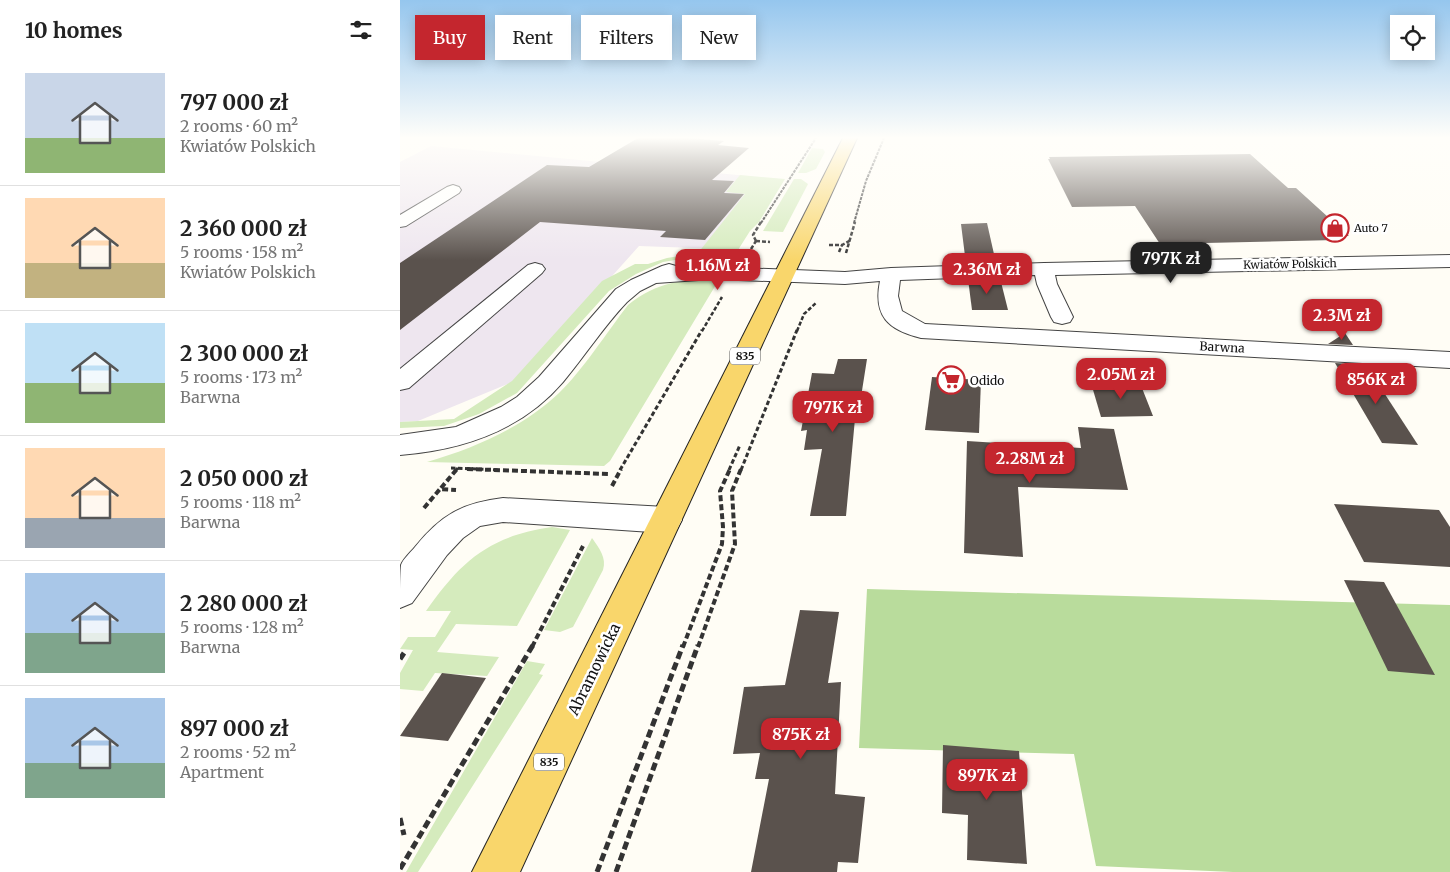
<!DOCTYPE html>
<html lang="en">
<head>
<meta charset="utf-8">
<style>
	:root { --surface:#fff; --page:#f6f6f6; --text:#222; --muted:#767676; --line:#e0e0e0; --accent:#c4262e }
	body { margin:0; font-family:Merriweather,serif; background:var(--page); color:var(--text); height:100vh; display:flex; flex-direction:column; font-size:19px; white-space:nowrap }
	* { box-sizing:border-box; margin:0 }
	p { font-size:16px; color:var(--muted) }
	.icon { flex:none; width:28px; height:28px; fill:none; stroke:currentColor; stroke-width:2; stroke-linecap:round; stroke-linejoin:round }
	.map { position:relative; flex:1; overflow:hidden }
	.drawer { display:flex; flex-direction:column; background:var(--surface); width:400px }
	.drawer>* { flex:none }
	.guide { position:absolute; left:15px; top:15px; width:475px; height:45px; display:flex; gap:10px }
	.buttons { position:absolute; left:990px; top:15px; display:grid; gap:10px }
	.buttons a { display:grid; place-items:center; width:45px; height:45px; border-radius:0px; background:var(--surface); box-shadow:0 2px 12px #0003; font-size:25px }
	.price { position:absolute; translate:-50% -42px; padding:0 11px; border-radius:10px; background:var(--accent); color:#fff; font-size:16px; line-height:32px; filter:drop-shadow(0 1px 2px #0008) }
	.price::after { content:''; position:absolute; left:50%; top:30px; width:15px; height:11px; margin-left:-8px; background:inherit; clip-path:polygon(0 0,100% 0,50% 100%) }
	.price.selected { background:#222; color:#fff }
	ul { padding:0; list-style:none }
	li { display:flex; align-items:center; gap:15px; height:125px; padding:0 25px }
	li+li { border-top:1px solid var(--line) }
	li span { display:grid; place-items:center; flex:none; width:140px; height:100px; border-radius:0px; color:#555 }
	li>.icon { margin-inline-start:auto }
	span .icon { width:60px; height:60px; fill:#fffc; stroke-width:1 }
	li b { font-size:21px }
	h2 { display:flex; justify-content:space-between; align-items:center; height:60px; padding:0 25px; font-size:21px }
	.tag { padding:0 18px; border-radius:0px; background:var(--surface); box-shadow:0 2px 12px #0003; font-size:18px; line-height:45px }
	.tag.selected { background:var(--accent); color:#fff }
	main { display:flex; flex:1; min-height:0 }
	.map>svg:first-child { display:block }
	.industrial { fill:#eee6ef }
	.green { fill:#d5ebbd }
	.forest { fill:#b9dc9c }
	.building { fill:#5a524d }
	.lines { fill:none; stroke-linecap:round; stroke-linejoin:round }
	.minor-casing { stroke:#444; stroke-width:2 }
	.major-casing { stroke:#222; stroke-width:2 }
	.path-far4 { stroke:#333; stroke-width:2; stroke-dasharray:3 1; stroke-linecap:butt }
	.path-far3 { stroke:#333; stroke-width:2.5; stroke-dasharray:4 2; stroke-linecap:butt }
	.path-far2 { stroke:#333; stroke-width:3; stroke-dasharray:4.5 2.5; stroke-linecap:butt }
	.path-far1 { stroke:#333; stroke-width:4; stroke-dasharray:6 3; stroke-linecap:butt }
	.path { stroke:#333; stroke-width:5; stroke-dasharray:8 4; stroke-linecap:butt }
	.minor { fill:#fff; fill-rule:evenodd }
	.major { fill:#f9d66b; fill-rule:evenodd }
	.labels { text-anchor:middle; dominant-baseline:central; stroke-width:5; stroke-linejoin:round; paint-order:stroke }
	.far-poi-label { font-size:11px; fill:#111; stroke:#fff; text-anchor:start }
	.far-street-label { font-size:11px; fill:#111; stroke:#fff }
	.shield { fill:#fff; stroke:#585858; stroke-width:1 }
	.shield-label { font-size:11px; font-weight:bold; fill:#111 }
	.street-label { font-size:12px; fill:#111; stroke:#fff }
	.poi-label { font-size:12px; fill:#111; stroke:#fff; text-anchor:start }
	.near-street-label { font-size:15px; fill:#111; stroke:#fff }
</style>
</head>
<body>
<main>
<section class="drawer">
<h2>10 homes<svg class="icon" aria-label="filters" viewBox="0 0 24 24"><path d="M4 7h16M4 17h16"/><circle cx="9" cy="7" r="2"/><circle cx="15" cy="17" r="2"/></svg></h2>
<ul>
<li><span style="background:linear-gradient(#c9d6e8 65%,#8fb573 0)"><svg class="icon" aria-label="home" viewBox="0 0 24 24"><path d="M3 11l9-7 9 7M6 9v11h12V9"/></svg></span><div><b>797 000 zł</b><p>2 rooms · 60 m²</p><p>Kwiatów Polskich</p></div></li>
<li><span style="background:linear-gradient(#ffd9b3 65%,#c2b280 0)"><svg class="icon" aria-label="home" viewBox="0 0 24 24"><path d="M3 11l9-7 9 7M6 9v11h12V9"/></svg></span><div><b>2 360 000 zł</b><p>5 rooms · 158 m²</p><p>Kwiatów Polskich</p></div></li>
<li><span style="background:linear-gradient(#bfe0f5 60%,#8fb573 0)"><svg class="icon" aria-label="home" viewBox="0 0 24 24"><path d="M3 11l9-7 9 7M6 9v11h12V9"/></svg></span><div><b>2 300 000 zł</b><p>5 rooms · 173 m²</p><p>Barwna</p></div></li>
<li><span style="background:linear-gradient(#ffd9b3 70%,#9aa5b1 0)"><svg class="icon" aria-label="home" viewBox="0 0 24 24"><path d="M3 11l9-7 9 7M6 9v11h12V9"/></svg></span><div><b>2 050 000 zł</b><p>5 rooms · 118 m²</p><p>Barwna</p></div></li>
<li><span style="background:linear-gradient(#a9c7e8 60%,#7fa58c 0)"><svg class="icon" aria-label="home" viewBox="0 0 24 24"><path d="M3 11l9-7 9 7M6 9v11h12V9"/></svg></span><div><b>2 280 000 zł</b><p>5 rooms · 128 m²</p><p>Barwna</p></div></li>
<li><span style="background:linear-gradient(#a9c7e8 65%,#7fa58c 0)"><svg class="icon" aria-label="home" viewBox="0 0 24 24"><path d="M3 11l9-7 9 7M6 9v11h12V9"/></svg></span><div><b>897 000 zł</b><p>2 rooms · 52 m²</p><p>Apartment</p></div></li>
</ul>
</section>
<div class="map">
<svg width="1050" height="872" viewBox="0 0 1050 872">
	<rect width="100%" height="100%" fill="#fffdf5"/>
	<polygon class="industrial" points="31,146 379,179 323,249 239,246 120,379 18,421 0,422 0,162"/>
	<g class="green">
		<polygon points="412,148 423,149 425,152 416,169 406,173 398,173"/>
		<polygon points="340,175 385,179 359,222 350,231 338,250 325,252 324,255 305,255 263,262 236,274 209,291 117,393 79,414 44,426 0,428 0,422 54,419 112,381 202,281 235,264 248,264 267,258 298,253 345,194 326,192"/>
		<polygon points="394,179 401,179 408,184 383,232 363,231"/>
		<path d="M320 278 210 461 204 466 27 462C74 448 122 428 159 393 183 370 207 332 228 305 258 281 282 280 320 278Z"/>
		<path d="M152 527 170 530 117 626 56 624 37 652 99 657 87 676 35 673 23 691 0 689V673L13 650 0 649 8 637H35L51 611H26C61 561 89 536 152 527Z"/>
		<path d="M192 538C199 548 207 558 203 570L173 627 160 632 144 630Z"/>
		<polygon points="127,661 145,664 139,674 143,675 18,872 6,872"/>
	</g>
	<polygon class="forest" points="467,589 1050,605 1050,872 833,872 696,866 674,754 459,748"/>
	<g class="building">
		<polygon points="238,138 288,138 324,141 318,145 349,148 312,180 334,181 324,193 344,194 305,240 260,237 266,231 140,222 0,330 0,263 147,165 189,167"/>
		<polygon points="850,154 888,188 896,188 949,236 933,236 936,240 760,244 735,206 672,207 648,159 650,159 649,157"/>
		<polygon points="587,223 596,263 566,264 561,224"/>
		<polygon points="600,278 608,310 572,310 568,279"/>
		<polygon points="945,333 953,345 928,344"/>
		<polygon points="438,359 467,359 461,397 457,397 446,516 410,516 422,449 404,450 407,430 401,431 412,373 434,374"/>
		<polygon points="935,363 966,365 1018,445 982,443"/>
		<polygon points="532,377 581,380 579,433 525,430"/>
		<polygon points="691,383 740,383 753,416 701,417"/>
		<polygon points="678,427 714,429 728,490 618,487 623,557 564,553 567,441 681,448"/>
		<polygon points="934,504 1039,510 1050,527 1050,567 964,562"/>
		<polygon points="944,580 984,582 1035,675 988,671"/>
		<polygon points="400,610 439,612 428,683 441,682 435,794 465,797 458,863 438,862 437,872 351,872 369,779 355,779 360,753 333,754 344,687 385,685"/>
		<polygon points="42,673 86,678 48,741 0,736"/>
		<polygon points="543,745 619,751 627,864 567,860 568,815 542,813"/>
	</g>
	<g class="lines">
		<g class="minor-casing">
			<g id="minor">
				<polygon points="53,185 59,187 61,190 59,193 6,226 0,227 0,215 47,187"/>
				<path d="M1050 255V267L655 275 657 284 673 317 670 322 662 324 654 322 651 317 637 284 635 275 500 280 498 296 502 311 525 324 1050 352V368L521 338C488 330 473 316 480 281L445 284 313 279 256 283 240 291 227 302C203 327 185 356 163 382 121 431 62 450 0 455V435L56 427 101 407 117 397 139 377 216 289 231 280 262 266 269 264 276 266 278 269 313 267 445 272 491 268 644 263Z"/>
				<polygon points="135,263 142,265 145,269 142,273 9,388 0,390 0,369 128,265"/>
				<path d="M103 498 266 507 277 511 282 520 277 529 266 533 103 522 80 526 63 538 47 555 12 603 0 608C0 598 0 573 1 565 3 559 11 552 15 547 41 515 62 503 103 498Z"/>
			</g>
		</g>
		<g class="major-casing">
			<polygon id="major" points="443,138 457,138 120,872 72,872"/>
		</g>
		<g class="path-far4">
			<polyline points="361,223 416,138"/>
			<polyline points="454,223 466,181 484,138"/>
		</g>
		<g class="path-far3">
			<polyline points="356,241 353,235 361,222"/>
			<polyline points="356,241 370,242"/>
			<polyline points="429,245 442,245 451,240"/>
			<polyline points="351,249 356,241"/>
			<polyline points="439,252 442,245"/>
			<polyline points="446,253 455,222"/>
			<polyline points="302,331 322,297"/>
			<polyline points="397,331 404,314 416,303"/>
		</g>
		<g class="path-far2">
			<polyline points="51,468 100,470"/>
			<polyline points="56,470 58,468"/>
			<polyline points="220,470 302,330"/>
			<polyline points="329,470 340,445"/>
			<polyline points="341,470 397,330"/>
		</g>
		<g class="path-far1">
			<polyline points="67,469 209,474"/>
			<polyline points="212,486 221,469"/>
			<polyline points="41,488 57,469"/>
			<polyline points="24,508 40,489 56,490"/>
			<polyline points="132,647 183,546"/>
			<polyline points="283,647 322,544 323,527 320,491 330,469"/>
			<polyline points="298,647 335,544 332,491 341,469"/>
		</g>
		<g class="path">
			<polyline points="0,659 4,653"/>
			<polyline points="0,818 4,835"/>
			<polyline points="0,869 133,645"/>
			<polyline points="197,872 283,645"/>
			<polyline points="216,872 298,645"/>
		</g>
		<use href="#minor" class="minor"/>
		<use href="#major" class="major"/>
	</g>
	<linearGradient id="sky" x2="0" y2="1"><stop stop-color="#95c6ee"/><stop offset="0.53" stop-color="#fffefa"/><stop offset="1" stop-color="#fffefa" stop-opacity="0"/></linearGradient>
	<rect width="1050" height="260" fill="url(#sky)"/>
	<defs>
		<g id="shop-ring" transform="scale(1.4375)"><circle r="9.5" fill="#fff" stroke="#c4262e" stroke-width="1.5"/><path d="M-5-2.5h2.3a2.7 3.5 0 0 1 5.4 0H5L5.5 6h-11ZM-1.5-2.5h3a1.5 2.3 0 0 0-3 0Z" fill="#c4262e"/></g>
		<g id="supermarket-ring" transform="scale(1.4375)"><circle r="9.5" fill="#fff" stroke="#c4262e" stroke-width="1.5"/><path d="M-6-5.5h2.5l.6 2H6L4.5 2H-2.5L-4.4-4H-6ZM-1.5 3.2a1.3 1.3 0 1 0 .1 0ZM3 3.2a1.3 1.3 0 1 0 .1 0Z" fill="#c4262e"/></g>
	</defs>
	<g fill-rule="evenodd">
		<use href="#shop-ring" x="935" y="228"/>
		<use href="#supermarket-ring" x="551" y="380"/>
	</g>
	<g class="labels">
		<g class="far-poi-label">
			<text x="954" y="228">Auto 7</text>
		</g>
		<g class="far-street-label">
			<text transform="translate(890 264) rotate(-1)">Kwiatów Polskich</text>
		</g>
		<g class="shield">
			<rect x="330" y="347.5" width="30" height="17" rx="4"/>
			<rect x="134" y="753.5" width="30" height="17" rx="4"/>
		</g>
		<g class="shield-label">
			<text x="345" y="356">835</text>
			<text x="149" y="762">835</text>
		</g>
		<g class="street-label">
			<text transform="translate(822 347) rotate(3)">Barwna</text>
		</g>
		<g class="poi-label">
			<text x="570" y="380">Odido</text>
		</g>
		<g class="near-street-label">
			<text transform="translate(194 669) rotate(-64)">Abramowicka</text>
		</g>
	</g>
</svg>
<div class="buttons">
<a><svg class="icon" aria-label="locate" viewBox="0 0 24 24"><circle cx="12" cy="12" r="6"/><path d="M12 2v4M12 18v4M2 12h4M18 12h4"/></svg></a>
</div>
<b class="price selected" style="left:771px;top:284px">797K zł</b>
<b class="price" style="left:318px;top:291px">1.16M zł</b>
<b class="price" style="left:587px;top:295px">2.36M zł</b>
<b class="price" style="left:942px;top:341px">2.3M zł</b>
<b class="price" style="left:721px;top:400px">2.05M zł</b>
<b class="price" style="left:976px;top:405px">856K zł</b>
<b class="price" style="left:433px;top:433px">797K zł</b>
<b class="price" style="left:630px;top:484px">2.28M zł</b>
<b class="price" style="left:401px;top:760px">875K zł</b>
<b class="price" style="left:587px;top:801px">897K zł</b>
<div class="guide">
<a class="tag selected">Buy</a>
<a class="tag">Rent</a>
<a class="tag">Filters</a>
<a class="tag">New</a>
</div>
</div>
</main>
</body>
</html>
